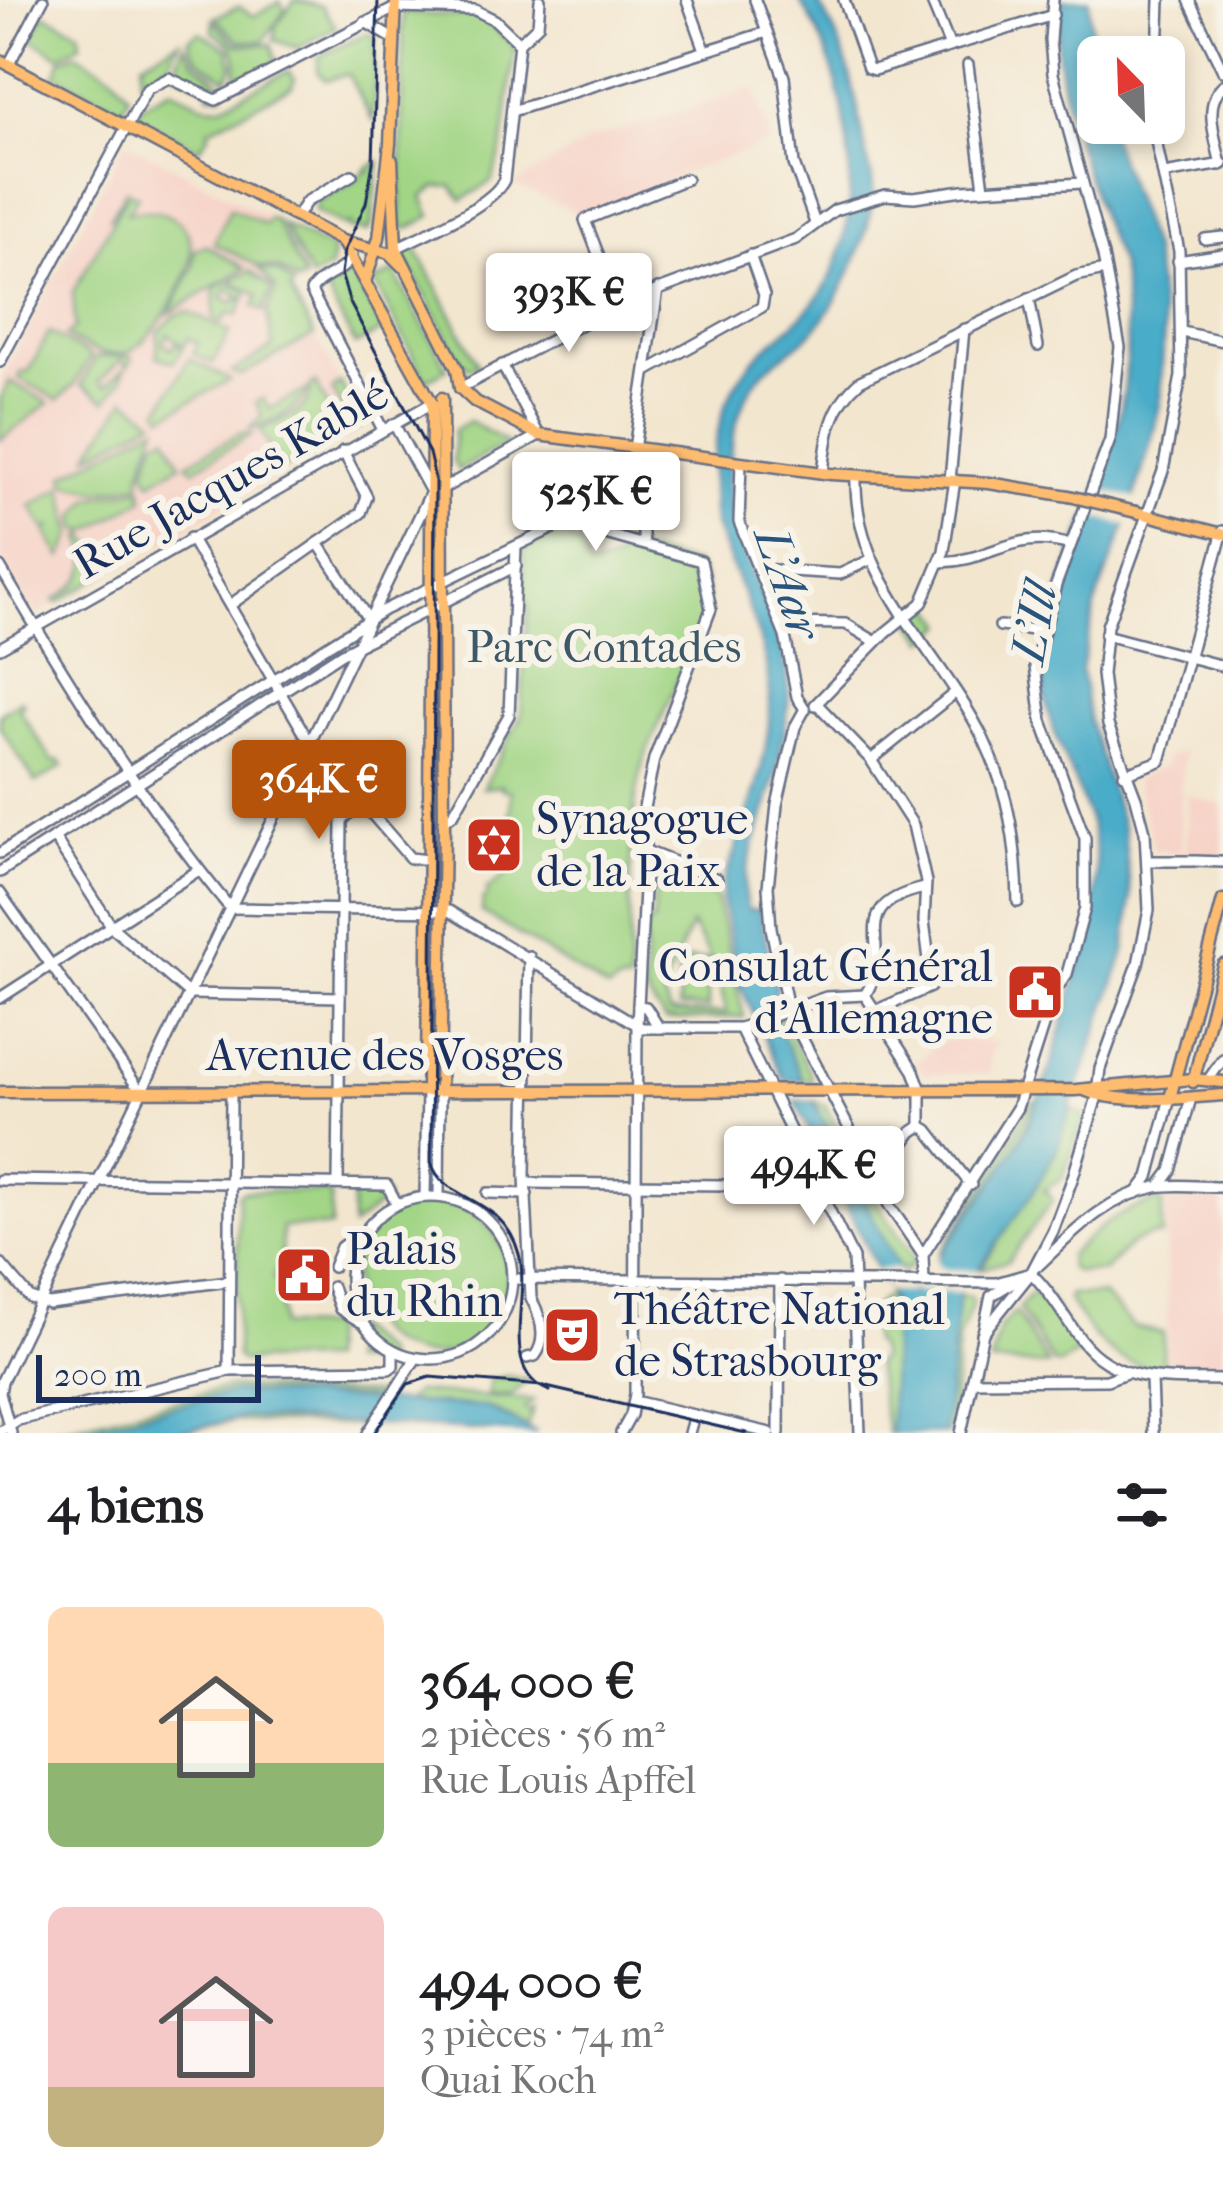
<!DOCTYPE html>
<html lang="fr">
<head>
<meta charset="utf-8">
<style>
	:root { --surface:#fff; --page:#f2f2f2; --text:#202124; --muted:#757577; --accent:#b45309 }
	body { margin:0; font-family:"IM FELL French Canon",serif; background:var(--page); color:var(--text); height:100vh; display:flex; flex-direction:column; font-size:45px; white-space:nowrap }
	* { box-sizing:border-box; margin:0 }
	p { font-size:39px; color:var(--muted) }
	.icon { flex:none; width:66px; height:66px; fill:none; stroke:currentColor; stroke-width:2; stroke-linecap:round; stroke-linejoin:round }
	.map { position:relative; height:1433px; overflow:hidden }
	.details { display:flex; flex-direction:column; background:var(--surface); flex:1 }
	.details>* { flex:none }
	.needle { width:78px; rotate:337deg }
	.buttons { position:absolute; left:1077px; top:36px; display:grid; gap:24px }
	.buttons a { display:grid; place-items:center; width:108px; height:108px; border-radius:18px; background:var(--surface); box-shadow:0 6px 18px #0003; font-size:60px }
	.scale { position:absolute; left:36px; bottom:30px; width:225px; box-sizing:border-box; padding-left:12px; border:6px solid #1b2f5e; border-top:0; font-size:33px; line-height:42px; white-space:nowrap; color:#1b2f5e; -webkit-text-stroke:9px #f7f3e8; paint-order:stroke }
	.price { position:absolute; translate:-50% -102px; padding:0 27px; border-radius:12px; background:#fff; color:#222; font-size:39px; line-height:78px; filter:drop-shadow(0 3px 6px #0008) }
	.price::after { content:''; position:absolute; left:50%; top:72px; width:36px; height:27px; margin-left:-18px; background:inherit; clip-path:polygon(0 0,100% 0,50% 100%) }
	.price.current { background:var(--accent); color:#fff }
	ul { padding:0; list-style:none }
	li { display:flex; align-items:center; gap:36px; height:300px; padding:0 48px }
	li span { display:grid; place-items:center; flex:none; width:336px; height:240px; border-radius:18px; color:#555 }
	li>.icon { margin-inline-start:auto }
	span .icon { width:144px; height:144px; fill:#fffc; stroke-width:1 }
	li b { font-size:51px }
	h2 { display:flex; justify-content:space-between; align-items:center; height:144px; padding:0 48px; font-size:51px }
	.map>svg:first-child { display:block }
	.built { fill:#f7d1c6 }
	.green { fill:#a2d585; stroke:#5e8272; stroke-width:3; fill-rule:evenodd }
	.water { fill:#49acc8; stroke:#326e93; stroke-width:3 }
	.pier { fill:#f3e6cf }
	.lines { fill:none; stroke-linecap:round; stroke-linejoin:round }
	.minor-casing { stroke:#676f86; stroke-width:14 }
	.major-casing { stroke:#676f86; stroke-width:15 }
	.minor { stroke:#fff; stroke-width:9 }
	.major { stroke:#febc70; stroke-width:10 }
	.tram { stroke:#1b2f5e; stroke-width:3 }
	.major-bridge-casing { stroke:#676f86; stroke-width:15; stroke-linecap:butt }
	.major-bridge { stroke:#febc70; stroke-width:10 }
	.labels { text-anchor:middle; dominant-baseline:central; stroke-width:12; stroke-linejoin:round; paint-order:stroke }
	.street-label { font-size:45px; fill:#1b2f5e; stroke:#f7f3e8 }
	.park-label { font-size:45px; fill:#3d5868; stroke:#f7f3e8 }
	.poi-label { font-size:45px; fill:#1b2f5e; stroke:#f7f3e8; text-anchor:start }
	.water-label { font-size:48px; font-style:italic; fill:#29547e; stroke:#f7f3e8 }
</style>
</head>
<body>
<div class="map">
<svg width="1223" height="1433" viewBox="0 0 1223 1433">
	<rect width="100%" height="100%" fill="#f7f3e8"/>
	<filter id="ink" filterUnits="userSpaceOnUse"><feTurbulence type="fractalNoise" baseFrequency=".00833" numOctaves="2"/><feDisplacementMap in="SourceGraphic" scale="24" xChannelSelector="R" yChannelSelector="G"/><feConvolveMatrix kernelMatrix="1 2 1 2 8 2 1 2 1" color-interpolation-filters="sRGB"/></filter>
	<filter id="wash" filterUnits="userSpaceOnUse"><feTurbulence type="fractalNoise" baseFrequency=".004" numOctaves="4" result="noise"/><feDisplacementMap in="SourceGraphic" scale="48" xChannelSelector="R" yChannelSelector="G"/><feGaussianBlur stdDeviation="2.7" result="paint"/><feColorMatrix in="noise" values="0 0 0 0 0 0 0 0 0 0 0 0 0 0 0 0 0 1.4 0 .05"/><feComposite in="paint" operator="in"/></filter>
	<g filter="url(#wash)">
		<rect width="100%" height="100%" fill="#f3e6cf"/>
		<g class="built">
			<polygon points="754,88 772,142 696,168 583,215 514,185 588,141"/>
			<polygon points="126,142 276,221 305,278 290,290 363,425 36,615 0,555 0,381"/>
			<polygon points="1184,752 1180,793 1223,805 1223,854 1186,853 1188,798 1181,795 1181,853 1154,850 1136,779 1165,766 1168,756"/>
			<polygon points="949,1040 997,1042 990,1054 990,1074 923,1074 916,1062 940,1043"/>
			<polygon points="1166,1199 1223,1199 1223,1367 1168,1367"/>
		</g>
		<g class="green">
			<polygon points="295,0 321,6 336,27 298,48 274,40 276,25"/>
			<polygon points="280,2 285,10 263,41 238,41 215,17 239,7 254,16"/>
			<polygon points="403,13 480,17 515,46 503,145 492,181 462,200 452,186 436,187 423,197 431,216 407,229 401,225"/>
			<polygon points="44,14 79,31 81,44 59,56 31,38"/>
			<path d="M213 20 236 45 271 44 277 62 239 83 235 80C241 55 233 44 213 32Z"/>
			<path d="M200 32 228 49 233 65 227 79C210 68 191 60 189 39Z"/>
			<polygon points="369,33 375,37 373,122 348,74 326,80 318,72 319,56"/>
			<polygon points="179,41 168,64 141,79 142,62"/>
			<polygon points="184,44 194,61 221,83 224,88 218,91 224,90 223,94 207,94 217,92 175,71"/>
			<polygon points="76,53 114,76 129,95 122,109 55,75 62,59"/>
			<polygon points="288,71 295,79 292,86 208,130 209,135 199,149 139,118 137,112 143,104 171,89 205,105 221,106"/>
			<polygon points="379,162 372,224 367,232 348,228 349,224 345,226 315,211 316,202 355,181 367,169 368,173 369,167"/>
			<path d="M126 190 138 196 127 213C157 205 195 218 191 256 189 281 150 347 125 353 102 358 85 347 66 336L75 328 73 292 128 194 109 219Z"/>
			<polygon points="230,208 265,224 269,218 276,221 305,278 298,282 278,268 258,266 214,243"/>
			<polygon points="282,224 333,251 330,268 311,278"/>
			<polygon points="206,245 245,268 170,313 193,267 195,250"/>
			<polygon points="414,245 478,364 471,368 461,362 406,259 404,251"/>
			<polygon points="259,269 278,272 294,285 290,290 314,335 240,376 232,372 273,347 267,313 276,288"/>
			<polygon points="251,271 272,288 263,311 254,307 258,296 231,280"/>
			<polygon points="351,271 383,330 355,345 326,290"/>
			<polygon points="394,272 447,369 426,380 374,282"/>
			<polygon points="226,282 248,292 245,299 227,289 223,298 234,303 237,298 244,301 237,316 229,312 221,323 214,318 215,288"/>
			<polygon points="188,312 230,332 213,363 193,354 198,343 189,338 184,346 168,334 163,343 172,349 176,344 183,348 174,362 157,357 158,332 176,315"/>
			<polygon points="49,332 91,356 74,385 58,400 19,378 22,372 29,371"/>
			<polygon points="130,356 133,359 128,366 121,360 99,381 105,387 124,369 122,380 106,401 81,385 96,357"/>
			<polygon points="189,359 230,380 163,416 160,409"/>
			<polygon points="10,381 49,403 0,440 0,400"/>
			<path d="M316 383 341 433 352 428 332 390 340 383 363 425 282 469 260 429C282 420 310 415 311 385Z"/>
			<path d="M308 389C296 414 274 421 248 429L262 416 256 402 263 398 269 409Z"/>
			<polygon points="126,399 155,420 88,456"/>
			<polygon points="469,421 507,443 458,470 453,461 454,430"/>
			<polygon points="157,426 141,472 141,484 101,491 65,483 65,475"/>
			<polygon points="241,433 252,434 194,469 187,463"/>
			<polygon points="167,435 181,464 151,482 145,471 156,440"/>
			<polygon points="63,487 73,535 62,558 47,533 50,527 45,529 31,506"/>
			<polygon points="142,488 143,499 89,531 78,530 76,516 90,498"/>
			<polygon points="634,501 637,531 592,521"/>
			<path d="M566 530 574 543 579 542 589 568 618 559 622 544 695 564C702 572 707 586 707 598 706 620 661 719 650 744 624 803 631 916 629 983H619L608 990 482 912 483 899 488 894 486 890 511 871 510 866 520 862V855L525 854V840H520L521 826 510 821 511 791 503 790 502 786 483 788 521 716 528 604 523 602 524 550Z"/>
			<path d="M86 534 108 572 57 603 55 600C82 583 95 569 82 538Z"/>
			<polygon points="930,603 946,625 926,640 910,618"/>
			<polygon points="439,616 437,825 432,825 434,618"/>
			<polygon points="21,700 24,704 19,709 53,762 59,760 63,766 36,783 0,727 0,714"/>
			<path d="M656 863 693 877 694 887 716 897 744 1017 665 1020 645 992 646 923H653L655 878 659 880ZM691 925 717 969 726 1013H670L662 991Z"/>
			<polygon points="679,960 708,960 708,1008 679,1007"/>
			<polygon points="781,1017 811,1074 811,1080 803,1080 774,1019"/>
			<polygon points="1037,1100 1013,1153 939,1254 1007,1149 1029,1104"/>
			<polygon points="814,1101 825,1105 872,1197 912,1255 913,1262 908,1269 897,1269"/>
			<polygon points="1069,1108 1085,1116 1062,1179 1044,1190 1053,1200 1008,1261 981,1269 1056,1152"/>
			<polygon points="244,1191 327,1192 331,1197 331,1227 282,1227 281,1263 273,1277 281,1290 281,1326 330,1327 328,1360 241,1361 236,1357 238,1194"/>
			<polygon points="352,1192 379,1192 386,1196 382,1203 352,1227"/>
			<path d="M1162 1201V1235C1132 1236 1123 1252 1104 1271L1075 1272 1069 1267V1255C1099 1227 1121 1208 1162 1201Z"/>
			<circle cx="431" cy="1278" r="77"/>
			<polygon points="1031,1294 1046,1295 1081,1350 1060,1365 1053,1363 1019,1308"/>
			<path d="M1070 1295H1103L1134 1327 1163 1333V1368C1114 1368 1092 1337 1068 1299Z"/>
			<path d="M887 1296 893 1315 890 1433H887L875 1364 880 1358 877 1346 872 1342C871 1322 867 1306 887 1296Z"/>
			<polygon points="959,1296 970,1297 973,1303 958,1340 952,1421 949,1433 944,1433"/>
			<polygon points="1014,1313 1016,1313 1048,1365 991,1363 1000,1328"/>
			<polygon points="352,1327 384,1354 384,1362 349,1362"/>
			<polygon points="507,1376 527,1380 511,1396 488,1394 490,1380"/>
			<polygon points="231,1387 386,1395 384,1399 235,1392 61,1433 42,1433"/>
			<polygon points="415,1392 533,1400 524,1408 530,1412 534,1407 527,1427 491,1408 406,1401"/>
			<polygon points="246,1417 358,1423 368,1423 364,1426 236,1421 171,1433"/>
		</g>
		<g class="water">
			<path d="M799 0H816C849 47 856 97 866 153 868 165 873 177 873 189 873 230 842 299 814 330 802 343 786 353 772 364 740 390 732 432 729 471 723 555 796 624 788 707 784 739 777 774 767 805 759 835 737 880 748 910L759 909 776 982 774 1019 803 1080H784L740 985 722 900 723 884C746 817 780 742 767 669 758 619 731 570 714 522 708 463 716 393 761 352 785 330 808 315 825 287 870 214 849 69 799 0Z"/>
			<path d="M1061 0H1089L1098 123H1106L1152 249 1164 330 1160 404 1152 438 1126 525 1098 595 1081 669 1089 721 1124 830 1131 899 1125 952 1056 1151 1032 1194 959 1296 944 1433H890L893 1315 889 1293 795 1101H814L912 1294C944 1247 982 1203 1012 1154 1047 1097 1061 1029 1079 966 1091 923 1101 886 1094 841 1083 779 1035 723 1044 659 1061 544 1137 445 1126 326 1125 306 1124 283 1119 263 1115 249 1107 235 1102 221 1085 168 1063 110 1058 54 1056 36 1060 19 1061 0Z"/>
			<polygon points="235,1392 486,1407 537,1433 246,1417 171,1433 61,1433"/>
		</g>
		<g class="pier">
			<polygon points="1093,488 1140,499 1131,526 1082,514"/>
			<polygon points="938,1253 937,1263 944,1269 980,1270 964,1293 888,1292 876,1269 899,1269 912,1292"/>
		</g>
	</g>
	<g filter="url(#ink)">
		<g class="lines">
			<g class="minor-casing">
				<g id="minor">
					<polyline points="687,0 705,50"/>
					<polyline points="755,0 784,77 794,164 815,223"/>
					<polyline points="844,0 868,68 874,70 1053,15"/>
					<polyline points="931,0 949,44"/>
					<polyline points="1189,0 1223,71"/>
					<polyline points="365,22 392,38"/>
					<polyline points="519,43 538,25 540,0"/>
					<polyline points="1158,57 1160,0"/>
					<polyline points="9,64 43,0"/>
					<polyline points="968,65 984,188"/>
					<polyline points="512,111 767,32"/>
					<path d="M1221 165C1216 139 1202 105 1223 85"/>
					<polyline points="1164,174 1223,164"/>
					<polyline points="297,216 306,202 352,175"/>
					<polyline points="1205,239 1223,237"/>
					<path d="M352 256C343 274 320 275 311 291L383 430"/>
					<polyline points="1178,261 1223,254"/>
					<polyline points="1029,298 1038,346"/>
					<polyline points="618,305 585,220 686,179"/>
					<polyline points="1182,332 1223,341"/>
					<path d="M0 362 147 89 169 78 216 100 395 8 475 10 495 20 519 43 504 180C492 206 424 234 396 248"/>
					<polyline points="647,371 762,307 764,295 750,255"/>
					<polyline points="460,388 618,305 796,239 835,210 885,195 914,197 963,190 1082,183"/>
					<polyline points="634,449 658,289"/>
					<polyline points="644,451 643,481 638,487 644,544"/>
					<polyline points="741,462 739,522 785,636 797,697 805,709"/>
					<path d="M823 473C827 436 830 407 860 381L1076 276 1105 270"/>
					<path d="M856 477C853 582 942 652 984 740 1009 792 1017 846 1018 902"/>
					<polyline points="950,480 964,329"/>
					<polyline points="444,488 539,435 502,365"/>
					<polyline points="571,520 577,526 701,561 711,609 654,759 641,822 646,851 637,1025 635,1394 631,1415 621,1433"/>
					<polyline points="190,538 310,743 410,858 427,860"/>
					<polyline points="318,543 368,619"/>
					<path d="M941 562C993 561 1014 528 1070 545"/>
					<path d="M0 567C70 686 142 801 230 908L449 911 642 1028H740L826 997 865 995"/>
					<polyline points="758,569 840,574 872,559"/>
					<polyline points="230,605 361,513 367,497 343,451"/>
					<polyline points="780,623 846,624 876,642"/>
					<polyline points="1000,626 1042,631"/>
					<polyline points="1105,635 1223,666"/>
					<polyline points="0,648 432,403"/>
					<polyline points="815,705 885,633 922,603 944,551 955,480"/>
					<polyline points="818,705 871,760 913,825 926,882 924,921 932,983 930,987 877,1010"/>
					<polyline points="805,709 795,727 777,805 768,887 771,928 789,1013 889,1205 923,1255"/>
					<polyline points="871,760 956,692"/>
					<polyline points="1124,774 1160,761 1223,531"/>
					<polyline points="443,822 454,813 509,715 516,547"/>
					<polyline points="54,837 112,927 189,994 340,997"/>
					<polyline points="646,851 717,879"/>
					<polyline points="0,853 384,610 638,487"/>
					<polyline points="1149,861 1192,861"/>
					<polyline points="1195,861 1223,862"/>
					<polyline points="0,872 342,653 516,566"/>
					<polyline points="0,893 141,1092"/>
					<polyline points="865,995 914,1071 921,1090 921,1126"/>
					<path d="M865 995C897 947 841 907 924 888"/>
					<polyline points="0,998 199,870"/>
					<polyline points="638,1006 646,1007 659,1028"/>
					<polyline points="740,1028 853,1258 860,1433"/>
					<polyline points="1208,1080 1223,1059"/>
					<polyline points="0,1180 387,1185 397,1204"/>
					<polyline points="876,1181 912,1132 921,1126 928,1130 971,1185"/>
					<polyline points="338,1183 342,821 360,802"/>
					<polyline points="526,1183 818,1186"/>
					<polyline points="1160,1186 1171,1171 1191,1098"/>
					<polyline points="488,1193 527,1194"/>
					<polyline points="1137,1193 1149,1177 1170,1098"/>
					<polyline points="425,1196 427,1091"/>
					<circle cx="431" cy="1278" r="81"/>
					<polyline points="439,1197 440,1091"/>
					<polyline points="0,1263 30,1298 49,1304 229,1281"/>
					<path d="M1039 1265C1074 1232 1106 1197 1156 1187 1176 1183 1202 1187 1223 1187"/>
					<polyline points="333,1267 341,1247 360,1233"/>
					<path d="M1031 1273C1052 1293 1064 1318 1082 1341 1117 1385 1172 1379 1223 1380"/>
					<polyline points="513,1279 996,1283 1031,1273"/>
					<polyline points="924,1282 923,1255 1017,1108 1054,992 1067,974 1085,908 1085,838 1042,721 1035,666 1056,585 1110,440 1120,347 1103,256 1053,74 1050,40 1053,0"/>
					<polyline points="332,1287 340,1309 361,1322"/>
					<polyline points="982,1334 1031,1273 1053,1231 1073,1177 1096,1100 1100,1069 1138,964 1149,910 1145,832 1136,798 1108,725 1102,674 1107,626 1163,471 1181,376 1179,251 1156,141 1156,123"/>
					<path d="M527 1358 535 1356C548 1339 540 1315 531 1298L525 1176 529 956"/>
					<polyline points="229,1371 231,1091"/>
					<polyline points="1151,1379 1153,1433"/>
					<polyline points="972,1381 1107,1380 1126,1373"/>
					<polyline points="634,1401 770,1433"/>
					<polyline points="0,1431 18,1420 229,1371 389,1369 393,1366 393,1350"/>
					<polyline points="11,1433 0,1393 2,1381 431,492 394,424"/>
					<polyline points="368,1433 416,1358"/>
					<polyline points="689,1433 694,1415"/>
					<polyline points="779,1433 780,1280"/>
					<polyline points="961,1433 991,1296 1015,1281"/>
				</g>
			</g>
			<g class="major-casing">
				<g id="major">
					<polyline points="0,60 342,241 389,253 402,266"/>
					<polyline points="392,160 396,248 457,369 460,388"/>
					<polyline points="342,241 432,403 427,1091"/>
					<polyline points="366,279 379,238 390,144 396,0"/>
					<polyline points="460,388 474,401 539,435 831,474 989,483 1069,496"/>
					<polyline points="1136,512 1223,534"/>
					<polyline points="1193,1082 1223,965"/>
					<path d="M1084 1090C1118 1105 1185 1098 1223 1095"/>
					<polyline points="440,1091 444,828 442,398"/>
					<polyline points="0,1092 1076,1090 1193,1079 1223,1082"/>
					<polyline points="1170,1098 1223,900"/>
				</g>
			</g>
			<use href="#minor" class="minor"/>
			<use href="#major" class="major"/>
			<g class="tram">
				<path d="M378 0 373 163 366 203 344 251 341 274 350 303 429 453 435 479 431 1162C443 1203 503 1194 519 1254 531 1296 497 1374 550 1391"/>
				<polyline points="374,1433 408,1384 430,1377 542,1386 746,1433"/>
			</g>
			<g class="major-bridge-casing">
				<polyline id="major-bridge" points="1069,496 1136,512"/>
			</g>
			<use href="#major-bridge" class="major-bridge"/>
		</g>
	</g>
	<defs>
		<g id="synagogue-square" transform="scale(3)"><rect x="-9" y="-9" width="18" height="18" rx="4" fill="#c8321e" stroke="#f7f3e8"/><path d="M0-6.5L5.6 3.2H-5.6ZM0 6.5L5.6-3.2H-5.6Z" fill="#fff"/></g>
		<g id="civic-square" transform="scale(3)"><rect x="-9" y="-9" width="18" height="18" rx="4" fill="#c8321e" stroke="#f7f3e8"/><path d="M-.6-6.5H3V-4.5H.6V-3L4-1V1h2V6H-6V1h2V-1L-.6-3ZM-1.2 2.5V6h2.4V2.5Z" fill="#fff"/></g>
		<g id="theatre-square" transform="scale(3)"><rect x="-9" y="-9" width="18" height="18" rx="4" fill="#c8321e" stroke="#f7f3e8"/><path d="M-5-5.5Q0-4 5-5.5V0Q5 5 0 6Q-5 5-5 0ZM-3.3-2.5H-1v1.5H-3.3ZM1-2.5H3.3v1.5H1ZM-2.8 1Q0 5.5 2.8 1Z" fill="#fff"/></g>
	</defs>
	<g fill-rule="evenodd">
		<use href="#synagogue-square" x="494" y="845"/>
		<use href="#civic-square" x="1035" y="992"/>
		<use href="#civic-square" x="304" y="1275"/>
		<use href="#theatre-square" x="572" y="1335"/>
	</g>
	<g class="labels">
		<g class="street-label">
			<text transform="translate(231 479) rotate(-30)">Rue Jacques Kablé</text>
			<text x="385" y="1055">Avenue des Vosges</text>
		</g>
		<g class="park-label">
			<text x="604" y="647">Parc Contades</text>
		</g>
		<g class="poi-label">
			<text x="536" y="819">Synagogue<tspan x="536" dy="52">de la Paix</tspan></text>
			<text x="993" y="966" text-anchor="end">Consulat Général<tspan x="993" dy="52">d'Allemagne</tspan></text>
			<text x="346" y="1249">Palais<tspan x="346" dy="52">du Rhin</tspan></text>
			<text x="614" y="1309">Théâtre National<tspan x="614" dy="52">de Strasbourg</tspan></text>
		</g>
		<g class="water-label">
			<text transform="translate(788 583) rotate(71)">L'Aar</text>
			<text transform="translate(1034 623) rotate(-80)">L'Ill</text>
		</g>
	</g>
</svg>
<div class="buttons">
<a><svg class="needle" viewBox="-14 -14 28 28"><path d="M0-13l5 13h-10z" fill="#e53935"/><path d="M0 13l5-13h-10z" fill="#757577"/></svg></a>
</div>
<div class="scale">200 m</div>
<b class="price" style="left:569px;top:355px">393K €</b>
<b class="price" style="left:596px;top:554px">525K €</b>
<b class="price current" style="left:319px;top:842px">364K €</b>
<b class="price" style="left:814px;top:1228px">494K €</b>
</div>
<section class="details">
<h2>4 biens<svg class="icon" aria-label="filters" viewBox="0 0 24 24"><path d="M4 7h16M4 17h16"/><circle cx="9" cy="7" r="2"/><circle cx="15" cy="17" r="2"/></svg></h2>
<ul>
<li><span style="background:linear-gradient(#ffd9b3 65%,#8fb573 0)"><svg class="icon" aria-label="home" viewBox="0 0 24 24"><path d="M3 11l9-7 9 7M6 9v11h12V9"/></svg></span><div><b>364 000 €</b><p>2 pièces · 56 m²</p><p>Rue Louis Apffel</p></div></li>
<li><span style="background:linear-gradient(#f6c9c9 75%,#c2b280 0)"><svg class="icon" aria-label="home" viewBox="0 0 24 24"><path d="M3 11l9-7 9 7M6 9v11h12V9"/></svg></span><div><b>494 000 €</b><p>3 pièces · 74 m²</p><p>Quai Koch</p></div></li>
</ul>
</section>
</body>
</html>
